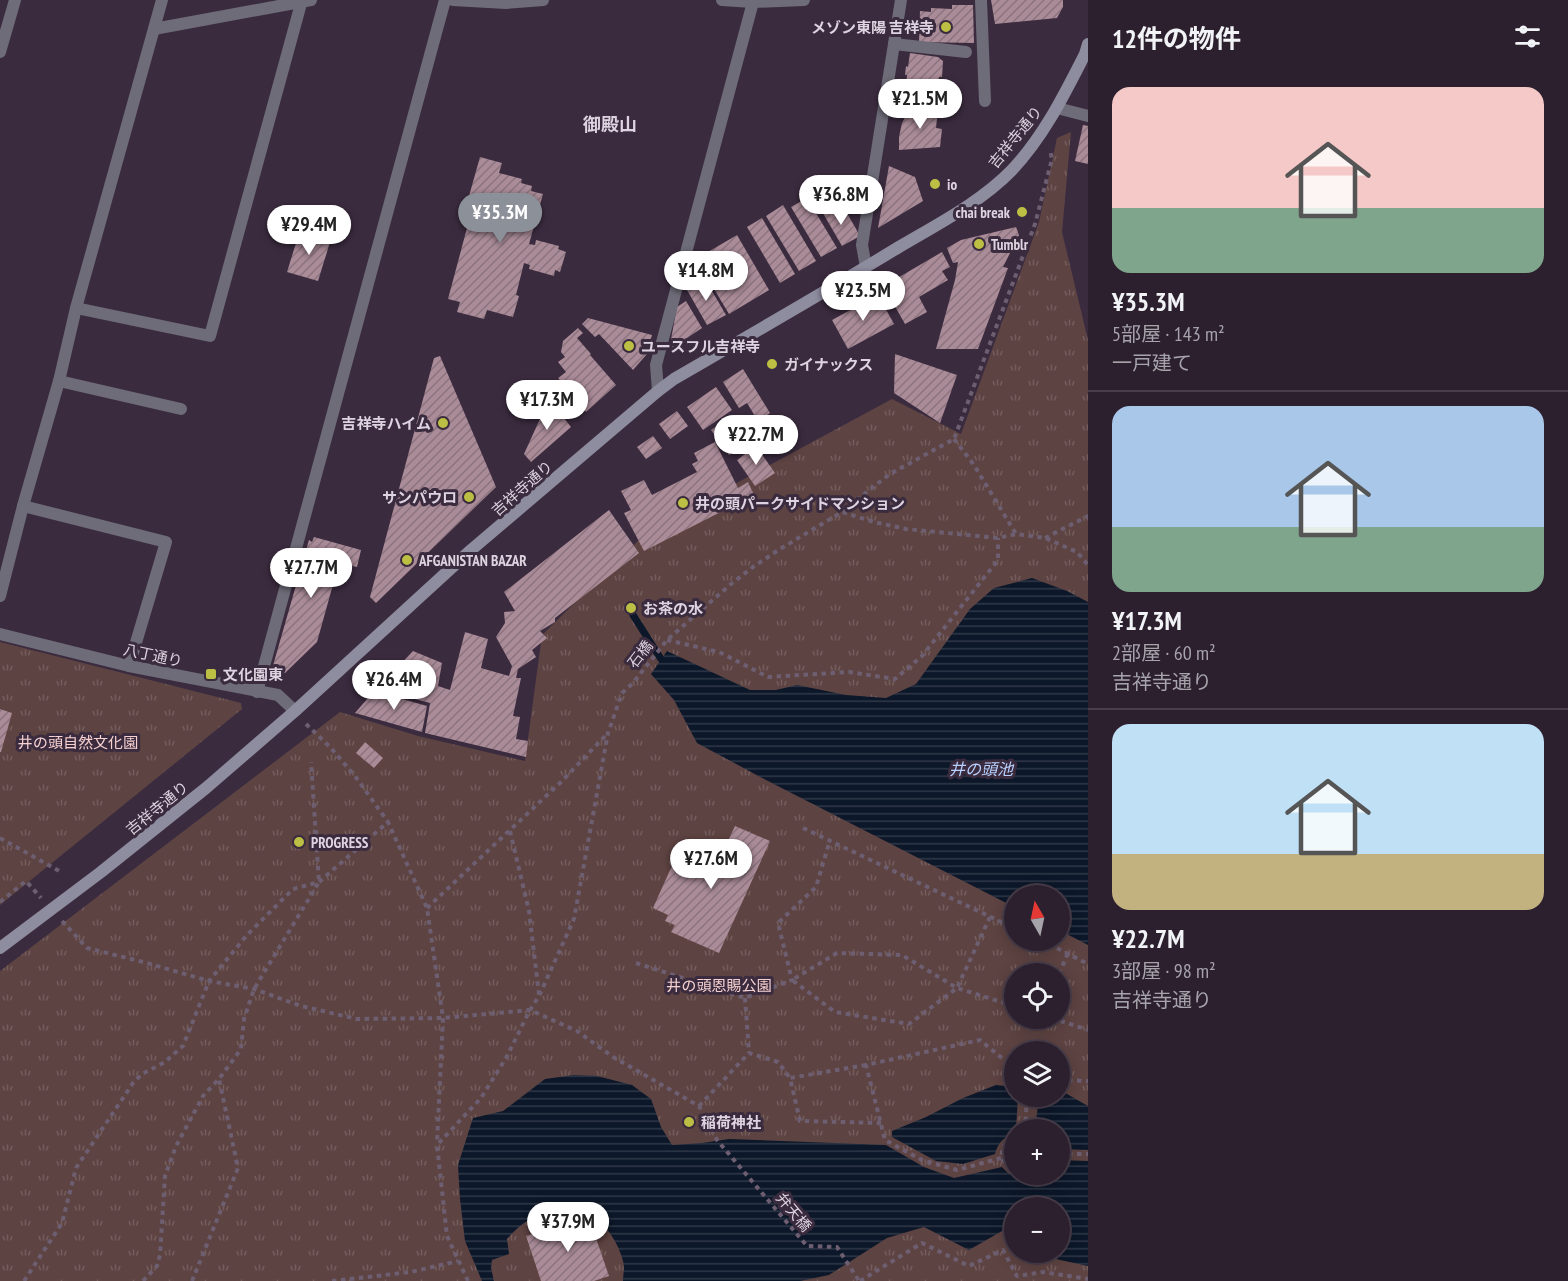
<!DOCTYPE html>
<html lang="ja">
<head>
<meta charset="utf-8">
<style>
	:root { --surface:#2c202f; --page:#382d3b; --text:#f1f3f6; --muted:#a6a3aa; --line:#483e4b; --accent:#8c9099 }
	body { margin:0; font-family:"PT Sans Narrow","Noto Sans JP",sans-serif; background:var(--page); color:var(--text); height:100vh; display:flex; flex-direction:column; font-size:22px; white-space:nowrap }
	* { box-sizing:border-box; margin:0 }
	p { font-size:20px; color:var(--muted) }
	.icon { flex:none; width:33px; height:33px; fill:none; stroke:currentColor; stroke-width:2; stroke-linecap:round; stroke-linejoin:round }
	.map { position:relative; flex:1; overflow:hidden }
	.sheet { display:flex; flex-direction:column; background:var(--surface); width:480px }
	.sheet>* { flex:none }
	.needle { width:39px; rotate:351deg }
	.buttons { position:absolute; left:1004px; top:885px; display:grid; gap:12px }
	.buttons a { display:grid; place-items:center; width:66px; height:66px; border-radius:50%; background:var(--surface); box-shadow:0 3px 15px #0003,0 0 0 2px var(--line); font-size:30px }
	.price { position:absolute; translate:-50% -51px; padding:0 14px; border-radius:21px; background:#fff; color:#222; font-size:20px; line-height:39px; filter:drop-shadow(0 2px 3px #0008) }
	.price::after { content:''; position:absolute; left:50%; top:36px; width:18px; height:14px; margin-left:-9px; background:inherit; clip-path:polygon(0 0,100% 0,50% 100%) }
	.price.current { background:var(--accent); color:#fff }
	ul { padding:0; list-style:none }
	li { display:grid; align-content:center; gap:12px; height:318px; padding:0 24px }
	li+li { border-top:2px solid var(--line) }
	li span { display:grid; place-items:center; height:186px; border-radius:18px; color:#555 }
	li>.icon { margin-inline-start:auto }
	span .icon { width:108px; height:108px; fill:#fffc; stroke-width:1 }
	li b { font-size:26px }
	h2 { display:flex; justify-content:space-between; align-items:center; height:72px; padding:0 24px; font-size:26px }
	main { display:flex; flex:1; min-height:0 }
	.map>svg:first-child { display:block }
	.park { fill:url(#park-tufts); fill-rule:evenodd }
	.water { fill:url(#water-rules) }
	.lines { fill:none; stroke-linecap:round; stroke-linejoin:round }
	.stream { stroke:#0c1729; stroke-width:7 }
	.building { fill:url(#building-hatch) }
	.path { stroke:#6d5f71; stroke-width:4; stroke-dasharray:4.5 4.5; stroke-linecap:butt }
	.lane { stroke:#6d6c78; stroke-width:12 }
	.street { stroke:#6d6c78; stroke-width:12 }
	.secondary { stroke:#8e8c9f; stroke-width:12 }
	.poi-dot { fill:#bcbf43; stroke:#3b2b3f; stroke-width:2 }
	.labels { text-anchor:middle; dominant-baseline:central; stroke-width:6; stroke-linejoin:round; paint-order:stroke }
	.poi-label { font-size:15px; font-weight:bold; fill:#ded3e0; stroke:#3b2b3f; text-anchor:start }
	.street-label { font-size:15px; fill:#ded3e0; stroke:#3b2b3f }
	.park-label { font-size:15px; fill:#f7d2d0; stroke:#3b2b3f }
	.water-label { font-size:16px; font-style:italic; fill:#b6d1ff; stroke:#3b2b3f }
	.quarter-label { font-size:18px; font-weight:bold; fill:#ded3e0; stroke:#3b2b3f }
</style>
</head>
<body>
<main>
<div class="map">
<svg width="1088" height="1281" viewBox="0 0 1088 1281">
	<defs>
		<pattern id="park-tufts" width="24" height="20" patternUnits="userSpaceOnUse" patternTransform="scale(1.5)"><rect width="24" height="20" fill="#5d4342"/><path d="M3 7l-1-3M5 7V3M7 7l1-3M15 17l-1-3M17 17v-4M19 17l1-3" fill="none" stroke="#745d5d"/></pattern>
		<pattern id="water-rules" width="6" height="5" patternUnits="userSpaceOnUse" patternTransform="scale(1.5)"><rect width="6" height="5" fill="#0c1729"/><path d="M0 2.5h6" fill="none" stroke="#2f3848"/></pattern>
		<pattern id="building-hatch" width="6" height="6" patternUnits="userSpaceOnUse" patternTransform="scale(1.5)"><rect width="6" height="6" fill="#aa8b98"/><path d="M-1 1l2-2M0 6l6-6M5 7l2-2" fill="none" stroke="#8b747e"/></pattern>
	</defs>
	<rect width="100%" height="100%" fill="#3b2b3f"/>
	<g class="park">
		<path d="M1071 132 1062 232 1088 340V1281H0V971L340 712 418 736 525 761 542 635 648 531 892 399 961 434 1039 222 1057 138ZM1014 896H1059V940H1014ZM1014 974H1059V1018H1014ZM1014 1052H1059V1096H1014ZM1014 1130H1059V1174H1014ZM1014 1208H1059V1252H1014Z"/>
		<polygon points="0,642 241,703 242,709 0,905"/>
	</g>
	<g class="water">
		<polygon points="1032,578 1067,591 1088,602 1088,945 1059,930 1059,896 1014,896 1014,907 766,780 697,743 674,700 651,674 667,651 750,690 776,690 797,685 846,695 886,698 916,684 970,609 994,588"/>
		<path d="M574 1075 597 1076 632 1085 651 1099 661 1127 672 1145 702 1143 729 1139 886 1145 924 1167 954 1178 1002 1167 1009 1174 1020 1176 1034 1174H1059V1160L1088 1161V1266L1060 1260 1035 1253 1059 1252V1208H1014V1245L1002 1231 969 1250 924 1227 887 1238 829 1275 800 1281H623C623 1275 625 1267 623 1261 618 1240 601 1219 584 1205 569 1205 543 1213 529 1220 520 1225 513 1232 507 1239L509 1254 492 1260 491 1268 494 1281H482L465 1241 460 1199 458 1165 473 1118 503 1111 545 1079Z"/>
		<path d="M996 1085 1014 1087V1096L1018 1097 1016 1129C1007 1139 1000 1137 995 1154L963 1164 936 1161 892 1137V1131L926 1117 963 1098Z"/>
		<polygon points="1060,1090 1088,1106 1088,1150 1059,1149 1059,1130 1035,1129 1039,1097 1059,1096"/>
	</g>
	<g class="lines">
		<polyline class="stream" points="633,615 661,659"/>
	</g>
	<g class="building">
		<polygon points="991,0 1063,0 1063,7 1057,18 995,24"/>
		<polygon points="952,5 973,5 974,43 919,42 920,11 931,12 931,8 952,9"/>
		<polygon points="910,53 938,57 943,61 942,77 939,77 938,92 906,88 907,75 905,75 906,66 908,67"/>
		<polygon points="896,91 926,93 925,106 895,104"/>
		<polygon points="910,109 938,109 936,128 942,129 940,147 899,150 899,137 902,123"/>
		<polygon points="1083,125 1088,126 1088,164 1075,161"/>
		<polygon points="480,157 502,163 499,173 522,179 521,183 532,186 531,191 543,194 529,244 535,245 536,240 559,246 558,249 566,252 560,272 555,270 554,276 529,269 530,265 524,263 516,295 519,296 513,317 487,310 484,319 457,312 460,302 448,299 475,198 469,196"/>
		<polygon points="889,166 915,177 923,201 878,228"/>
		<polygon points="807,198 837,248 821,257 791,207"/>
		<polygon points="783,205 816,261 799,271 766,216"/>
		<polygon points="820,208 847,213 860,236 842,246"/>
		<polygon points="762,218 795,274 780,283 747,227"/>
		<polygon points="1016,227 1019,235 1003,267 1008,268 978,349 936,349 955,280 958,262 953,263 947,248 961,240"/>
		<polygon points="300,230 331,239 318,281 287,272"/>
		<polygon points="737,235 769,290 729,314 696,259"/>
		<polygon points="942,252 950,267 942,271 948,280 919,297 927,312 905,324 889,296 895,293 889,283"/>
		<polygon points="705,279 726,315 707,325 687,290"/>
		<polygon points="878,295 894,324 848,349 832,320"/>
		<polygon points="686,301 702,328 669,350 677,307"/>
		<polygon points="588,318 652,335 647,354 633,370 599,334 595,337 582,324"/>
		<polygon points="578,328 583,333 577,338 591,354 590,355 616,385 586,412 558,378 566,372 558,362 565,357 561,352 563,341"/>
		<polygon points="895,354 957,375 940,423 894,393"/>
		<polygon points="440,356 496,487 376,603 370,597 434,358"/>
		<polygon points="743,369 770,413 758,421 747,403 739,408 723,382"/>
		<polygon points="716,387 732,410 703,430 687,407"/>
		<polygon points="549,399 571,427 531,462 524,454"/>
		<polygon points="677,411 688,426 670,439 659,424"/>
		<polygon points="733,415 750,440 729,455 711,430"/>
		<polygon points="653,436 662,448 646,459 637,447"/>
		<polygon points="715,442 738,488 748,482 754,495 644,551 624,513 631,510 621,491 644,480 652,495 697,472 692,464 698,461 694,453"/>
		<polygon points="756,446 775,473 755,486 737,460"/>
		<polygon points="609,510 639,553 555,618 555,622 540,631 547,638 532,650 536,657 518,669 516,678 521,678 513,716 520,717 516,739 528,741 526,757 425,733 430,703 377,689 413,651 442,663 438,686 450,690 465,632 488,639 481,668 509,676 512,666 496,637 505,623 504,612 515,611 504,592"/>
		<polygon points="314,537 361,550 357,567 339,563 317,642 285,673 272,669 309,540 312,542"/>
		<polygon points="374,691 427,706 422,732 355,713"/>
		<polygon points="0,709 12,713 1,752 0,752"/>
		<polygon points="365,742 383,758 374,768 356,753"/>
		<polygon points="735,826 770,841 719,953 671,932 675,925 665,921 668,915 653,908 679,850 716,866"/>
		<polygon points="588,1215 609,1276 594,1281 541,1281 526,1236"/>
	</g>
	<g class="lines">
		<g class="path">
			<polyline points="954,439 974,465 1016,534"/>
			<polyline points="842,511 890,474 954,439 1035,224 1052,159 1050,150"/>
			<polyline points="1045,538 1088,516"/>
			<polyline points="667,640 719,652 768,677 849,672 895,679 922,656 998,560 998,538"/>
			<polyline points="306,724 330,747 355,776 388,822"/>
			<polyline points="803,828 1014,928"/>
			<polyline points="510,831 529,911 539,995"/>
			<polyline points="0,838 61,872"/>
			<polyline points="0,902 26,881 41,898"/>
			<polyline points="427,908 560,783 607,734"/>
			<polyline points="990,917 957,988 909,1024 835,1012 792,980 837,953 902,955 957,988 1014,1006"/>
			<polyline points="62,921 87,948 147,963 209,981 254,989 301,1006 357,1019 443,1018 530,1010 577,1031 613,1057 699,1106 717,1140 807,1246 837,1247 859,1281"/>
			<polyline points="1041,940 1088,964"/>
			<polyline points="636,963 745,998 792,980 778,923 816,887 830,840"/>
			<polyline points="1059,974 1068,953"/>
			<polyline points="745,998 749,1053"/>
			<polyline points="1052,1018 1088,1030"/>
			<polyline points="866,1065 790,1078 800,1121 881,1123"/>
			<polyline points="1059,1080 1088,1081"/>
			<polyline points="699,1106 749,1053 778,1062 790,1078"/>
			<polyline points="1025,1130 1027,1096"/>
			<polyline points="1014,1138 1003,1146 1001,1158 1009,1167 1014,1169"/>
			<polyline points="1059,1154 1088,1154"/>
			<polyline points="1001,1158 957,1170 922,1160 885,1140 866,1065 980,1040 1014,1068"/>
			<polyline points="24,1281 62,1223 76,1168 133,1083 142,1074 165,1062 183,1046 209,981 247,935 293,889 319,882 388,822 427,908 443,1018 437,1143"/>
			<polyline points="143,1281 157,1266 160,1255 165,1176 176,1146 203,1096 219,1079 241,1049 244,1019 254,989 319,882 311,762"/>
			<polyline points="192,1281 238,1168 219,1079"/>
			<polyline points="332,1281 411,1272 458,1261"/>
			<polyline points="468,1281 447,1236 437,1145 481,1098 506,1058 530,1010 539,996 574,919 608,733 622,693 633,683 667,640 731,584 753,567 780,549 842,512 874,522 906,529 998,538 1016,534 1045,538 1077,552 1088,565"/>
			<polyline points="860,1281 922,1243 969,1266 1003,1250 1017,1276 1043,1272 1088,1279"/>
		</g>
		<g class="lane">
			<polyline points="981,0 985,101"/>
			<polyline points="894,44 966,52"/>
			<polyline points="0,52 15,0"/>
		</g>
		<g class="street">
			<polyline points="453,0 506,3 543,0"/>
			<polyline points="722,0 753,2 804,0"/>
			<polyline points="154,29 311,0"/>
			<polyline points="1057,108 1088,116"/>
			<polyline points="866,267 862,245 901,0"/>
			<polyline points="76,308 210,336 302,0"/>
			<polyline points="59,381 181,409"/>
			<polyline points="658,391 656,365 753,2"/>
			<polyline points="23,506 166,542 129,666"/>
			<polyline points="0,596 23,506 59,381 76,308 162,0"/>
			<polyline points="0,634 129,666 278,695 295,711"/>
			<polyline points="257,692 445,0"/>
		</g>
		<path class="secondary" d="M0 948 101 872 206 788 295 711 471 550 658 391 674 379C750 335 825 292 899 247 938 224 981 202 1012 170 1044 136 1064 95 1085 54L1088 44"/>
	</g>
	<g class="poi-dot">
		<circle cx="946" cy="27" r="6"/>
		<circle cx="935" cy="184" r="6"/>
		<circle cx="1022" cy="212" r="6"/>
		<circle cx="979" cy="244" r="6"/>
		<circle cx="629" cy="346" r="6"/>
		<circle cx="772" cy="364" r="6"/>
		<circle cx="443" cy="423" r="6"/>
		<circle cx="469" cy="497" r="6"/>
		<circle cx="683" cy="503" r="6"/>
		<circle cx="407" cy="560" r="6"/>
		<circle cx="631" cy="608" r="6"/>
		<rect x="205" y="668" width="12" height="12" rx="3"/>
		<circle cx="299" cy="842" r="6"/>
		<circle cx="689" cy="1122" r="6"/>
	</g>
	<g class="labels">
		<g class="poi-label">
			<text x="934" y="27" text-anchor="end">メゾン東陽 吉祥寺</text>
			<text x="947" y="184">io</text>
			<text x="1010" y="212" text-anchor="end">chai break</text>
			<text x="991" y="244">Tumblr</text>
			<text x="641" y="346">ユースフル吉祥寺</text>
			<text x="784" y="364">ガイナックス</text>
			<text x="431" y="423" text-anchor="end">吉祥寺ハイム</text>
			<text x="457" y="497" text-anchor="end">サンパウロ</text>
			<text x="695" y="503">井の頭パークサイドマンション</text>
			<text x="419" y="560">AFGANISTAN BAZAR</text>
			<text x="643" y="608">お茶の水</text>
			<text x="223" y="674">文化園東</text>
			<text x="311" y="842">PROGRESS</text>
			<text x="701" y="1122">稲荷神社</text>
		</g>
		<g class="street-label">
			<text transform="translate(1015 137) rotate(-51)">吉祥寺通り</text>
			<text transform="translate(522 488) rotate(-41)">吉祥寺通り</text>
			<text transform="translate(640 654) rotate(-52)">石橋</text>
			<text transform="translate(153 655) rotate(12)">八丁通り</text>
			<text transform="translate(157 808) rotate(-39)">吉祥寺通り</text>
			<text transform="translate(794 1212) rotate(50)">弁天橋</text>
		</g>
		<g class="park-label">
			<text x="78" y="742">井の頭自然文化園</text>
			<text x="719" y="985">井の頭恩賜公園</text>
		</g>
		<g class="water-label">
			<text x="981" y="769">井の頭池</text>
		</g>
		<g class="quarter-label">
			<text x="610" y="124">御殿山</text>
		</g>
	</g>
</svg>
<div class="buttons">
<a><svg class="needle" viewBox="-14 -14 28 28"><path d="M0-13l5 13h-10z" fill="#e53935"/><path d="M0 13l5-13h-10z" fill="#a6a3aa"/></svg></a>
<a><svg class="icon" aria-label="locate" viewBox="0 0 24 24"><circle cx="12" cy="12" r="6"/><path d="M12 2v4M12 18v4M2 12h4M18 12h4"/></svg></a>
<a><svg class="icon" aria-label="layers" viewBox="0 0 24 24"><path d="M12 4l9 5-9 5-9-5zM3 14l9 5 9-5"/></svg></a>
<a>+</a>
<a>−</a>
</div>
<b class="price" style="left:920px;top:130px">¥21.5M</b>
<b class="price" style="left:841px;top:226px">¥36.8M</b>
<b class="price current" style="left:500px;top:244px">¥35.3M</b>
<b class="price" style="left:309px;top:256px">¥29.4M</b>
<b class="price" style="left:706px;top:302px">¥14.8M</b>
<b class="price" style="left:863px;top:322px">¥23.5M</b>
<b class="price" style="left:547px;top:431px">¥17.3M</b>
<b class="price" style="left:756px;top:466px">¥22.7M</b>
<b class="price" style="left:311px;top:599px">¥27.7M</b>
<b class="price" style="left:394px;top:711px">¥26.4M</b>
<b class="price" style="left:711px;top:890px">¥27.6M</b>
<b class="price" style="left:568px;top:1253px">¥37.9M</b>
</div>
<section class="sheet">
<h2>12件の物件<svg class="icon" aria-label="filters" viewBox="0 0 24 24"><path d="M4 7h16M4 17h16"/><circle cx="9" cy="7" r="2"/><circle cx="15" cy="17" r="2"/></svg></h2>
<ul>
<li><span style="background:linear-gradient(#f6c9c9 65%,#7fa58c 0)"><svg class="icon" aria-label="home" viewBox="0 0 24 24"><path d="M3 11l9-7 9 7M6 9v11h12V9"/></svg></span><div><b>¥35.3M</b><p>5部屋 · 143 m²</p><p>一戸建て</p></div></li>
<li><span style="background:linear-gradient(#a9c7e8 65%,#7fa58c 0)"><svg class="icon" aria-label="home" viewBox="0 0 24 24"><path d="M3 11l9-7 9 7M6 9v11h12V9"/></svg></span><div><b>¥17.3M</b><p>2部屋 · 60 m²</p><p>吉祥寺通り</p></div></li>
<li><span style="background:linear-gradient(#bfe0f5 70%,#c2b280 0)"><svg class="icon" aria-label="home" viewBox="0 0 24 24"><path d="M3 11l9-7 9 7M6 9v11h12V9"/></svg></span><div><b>¥22.7M</b><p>3部屋 · 98 m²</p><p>吉祥寺通り</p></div></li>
</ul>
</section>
</main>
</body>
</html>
